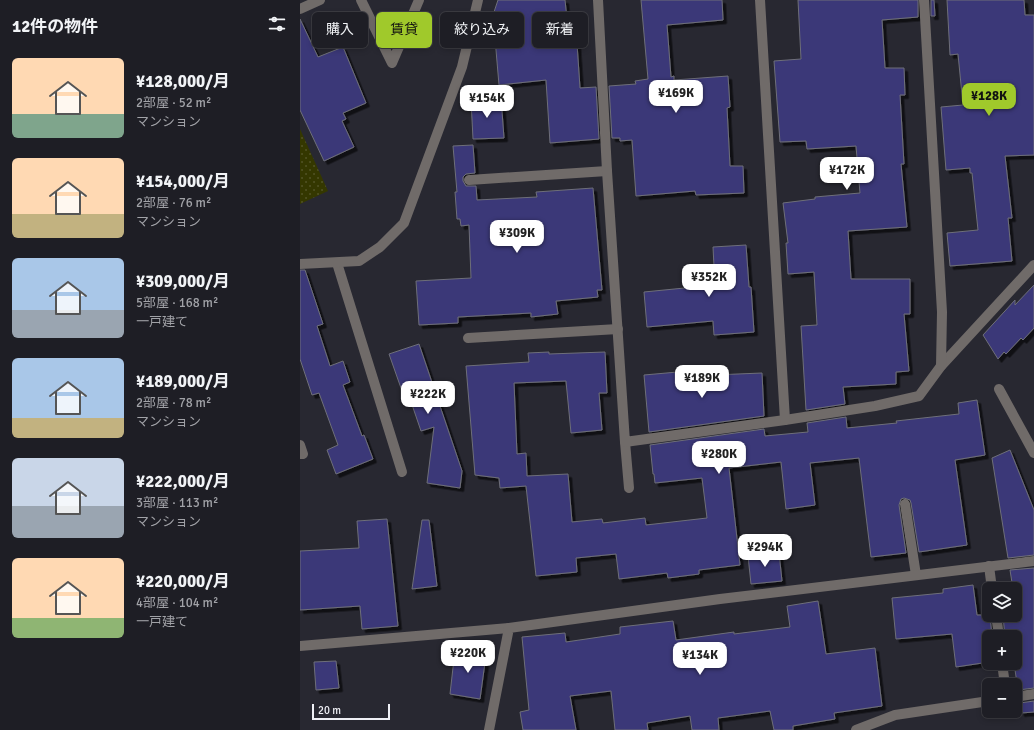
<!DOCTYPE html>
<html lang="ja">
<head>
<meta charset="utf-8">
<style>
	:root { --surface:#1e1e25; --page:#2b2b32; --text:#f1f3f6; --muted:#a1a2a7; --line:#3c3c42; --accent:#a0c92b }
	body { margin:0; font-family:Signika,"Noto Sans JP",sans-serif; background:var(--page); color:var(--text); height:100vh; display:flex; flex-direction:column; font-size:15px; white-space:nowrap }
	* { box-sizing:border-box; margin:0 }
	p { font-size:13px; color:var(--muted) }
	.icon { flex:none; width:22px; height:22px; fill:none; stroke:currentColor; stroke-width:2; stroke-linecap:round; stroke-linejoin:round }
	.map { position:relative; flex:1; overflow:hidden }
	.side { display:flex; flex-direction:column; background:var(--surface); width:300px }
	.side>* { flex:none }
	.guide { position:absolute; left:12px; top:12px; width:380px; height:36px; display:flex; gap:8px }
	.controls { position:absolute; left:682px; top:582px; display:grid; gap:8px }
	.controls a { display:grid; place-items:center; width:40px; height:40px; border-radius:6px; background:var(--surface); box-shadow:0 2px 6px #0003,0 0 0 1px var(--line); font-size:20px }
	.scale { position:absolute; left:12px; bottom:10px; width:78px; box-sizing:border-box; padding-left:4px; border:2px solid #eff0f6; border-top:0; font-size:11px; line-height:14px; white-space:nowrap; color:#eff0f6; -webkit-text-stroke:3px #282831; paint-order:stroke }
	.price { position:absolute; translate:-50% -34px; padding:0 9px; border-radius:8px; background:#fff; color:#222; font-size:13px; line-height:26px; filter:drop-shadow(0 1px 2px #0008) }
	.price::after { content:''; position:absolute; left:50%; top:24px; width:12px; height:9px; margin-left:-6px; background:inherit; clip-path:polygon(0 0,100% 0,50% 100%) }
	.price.on { background:var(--accent); color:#111 }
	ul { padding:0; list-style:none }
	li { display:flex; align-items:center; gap:12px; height:100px; padding:0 12px }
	li span { display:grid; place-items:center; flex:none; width:112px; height:80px; border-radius:6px; color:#555 }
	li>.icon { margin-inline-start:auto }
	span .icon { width:48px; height:48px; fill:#fffc; stroke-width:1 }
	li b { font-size:17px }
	h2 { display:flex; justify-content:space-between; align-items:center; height:48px; padding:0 12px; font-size:17px }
	.pill { padding:0 14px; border-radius:6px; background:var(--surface); box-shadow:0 2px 6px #0003,0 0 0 1px var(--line); font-size:14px; line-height:36px }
	.pill.on { background:var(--accent); color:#111 }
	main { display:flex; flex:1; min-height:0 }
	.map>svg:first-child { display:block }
	.green { fill:url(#green-dots) }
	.building { fill:#3b3778; stroke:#6e6f79; filter:url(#shadow) }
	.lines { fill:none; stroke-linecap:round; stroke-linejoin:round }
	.lane { stroke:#706b69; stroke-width:10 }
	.street { stroke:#706b69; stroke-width:10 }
</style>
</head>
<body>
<main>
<section class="side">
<h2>12件の物件<svg class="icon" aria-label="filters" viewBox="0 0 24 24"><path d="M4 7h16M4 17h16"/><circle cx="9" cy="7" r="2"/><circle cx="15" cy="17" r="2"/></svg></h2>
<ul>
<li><span style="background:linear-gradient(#ffd9b3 70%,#7fa58c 0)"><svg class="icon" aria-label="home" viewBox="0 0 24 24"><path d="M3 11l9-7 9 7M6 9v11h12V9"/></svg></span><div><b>¥128,000/月</b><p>2部屋 · 52 m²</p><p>マンション</p></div></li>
<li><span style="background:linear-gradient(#ffd9b3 70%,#c2b280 0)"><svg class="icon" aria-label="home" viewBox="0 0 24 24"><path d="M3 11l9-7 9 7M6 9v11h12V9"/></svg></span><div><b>¥154,000/月</b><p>2部屋 · 76 m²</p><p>マンション</p></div></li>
<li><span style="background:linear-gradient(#a9c7e8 65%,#9aa5b1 0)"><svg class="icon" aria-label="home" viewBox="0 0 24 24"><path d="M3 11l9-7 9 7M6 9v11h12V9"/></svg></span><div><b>¥309,000/月</b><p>5部屋 · 168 m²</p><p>一戸建て</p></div></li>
<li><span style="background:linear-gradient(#a9c7e8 75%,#c2b280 0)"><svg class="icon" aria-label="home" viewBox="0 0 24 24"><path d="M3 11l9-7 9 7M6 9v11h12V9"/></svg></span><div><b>¥189,000/月</b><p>2部屋 · 78 m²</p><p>マンション</p></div></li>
<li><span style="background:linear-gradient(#c9d6e8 60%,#9aa5b1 0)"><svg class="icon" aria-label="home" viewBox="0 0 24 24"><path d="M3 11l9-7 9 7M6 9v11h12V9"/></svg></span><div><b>¥222,000/月</b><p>3部屋 · 113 m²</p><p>マンション</p></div></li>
<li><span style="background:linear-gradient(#ffd9b3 75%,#8fb573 0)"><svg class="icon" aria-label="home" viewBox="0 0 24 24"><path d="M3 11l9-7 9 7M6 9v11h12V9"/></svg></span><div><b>¥220,000/月</b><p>4部屋 · 104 m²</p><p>一戸建て</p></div></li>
</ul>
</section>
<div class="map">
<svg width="734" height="730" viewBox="0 0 734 730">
	<defs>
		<pattern id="green-dots" width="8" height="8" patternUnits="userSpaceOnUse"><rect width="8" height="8" fill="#343700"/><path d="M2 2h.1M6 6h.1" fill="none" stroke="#525426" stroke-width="1.8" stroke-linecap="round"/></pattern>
		<filter id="shadow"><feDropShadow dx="3.5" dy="3.5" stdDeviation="0" flood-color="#0009"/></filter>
	</defs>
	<rect width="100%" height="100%" fill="#282831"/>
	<polygon class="green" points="0,129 28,191 0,204"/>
	<g class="building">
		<polygon points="198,0 265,0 268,29 276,29 280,88 296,87 299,139 250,143 246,80 199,85 193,15"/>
		<polygon points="341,0 422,0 423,20 367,25 371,77 374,76 374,80 428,76 430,107 427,108 430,166 443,166 444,193 396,195 395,191 336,196 332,140 320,141 320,138 312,138 309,86 336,84 335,81 348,79"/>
		<polygon points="498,0 618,0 618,17 582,20 585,68 604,68 605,95 600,95 604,164 601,164 607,227 548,231 551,279 610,279 610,314 604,314 609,371 596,372 596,384 543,387 545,404 506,410 501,326 517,325 514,272 488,274 486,243 488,243 483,203 515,199 515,197 560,193 556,146 507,149 506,141 480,142 474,61 501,59"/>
		<polygon points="631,0 634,0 635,16 631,16"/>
		<polygon points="647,0 724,0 725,15 734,15 734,155 705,156 712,218 708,218 712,261 650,266 647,233 678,230 672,173 670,173 670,168 646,170 641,107 663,105 658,54 650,55"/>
		<polygon points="0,19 18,57 43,47 66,103 43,113 46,119 42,121 54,147 24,161 0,110"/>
		<polygon points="201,98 204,138 173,139 171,100"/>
		<polygon points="173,145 175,173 166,174 163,177 163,181 166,186 176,186 177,200 237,197 236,192 293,188 302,290 297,290 298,297 256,301 258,314 231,317 231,313 158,317 158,323 119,325 116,281 171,278 169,225 161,226 160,219 157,219 155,192 157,192 153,146"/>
		<polygon points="446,245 449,287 451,287 454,332 414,335 413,321 347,327 344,292 415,285 413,247"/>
		<polygon points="0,270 5,270 23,324 17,326 30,366 43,361 50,382 43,385 62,436 64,435 73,459 36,474 27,450 38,445 19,393 12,395 0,359"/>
		<polygon points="734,285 734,328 723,340 721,338 706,354 704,352 698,359 683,335 715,300 715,305"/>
		<polygon points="119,344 162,471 160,488 127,483 134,427 121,431 107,390 102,391 89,354"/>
		<polygon points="249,352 249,354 305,352 307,393 299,393 302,430 271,433 266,381 214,383 217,454 226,453 227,476 268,474 272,522 302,519 303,523 345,518 346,525 407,518 402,478 355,483 354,474 353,474 350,445 464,429 465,436 508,432 507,423 546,417 547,428 597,423 596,421 659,414 658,403 677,400 685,455 655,460 667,545 619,552 611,503 610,500 604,498 601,499 599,505 606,553 571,557 559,458 510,463 515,505 486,509 481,462 429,468 440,565 399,570 399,574 368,578 367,573 319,579 316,554 276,558 277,572 236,576 226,486 200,488 199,478 175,475 166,366 229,362 228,353"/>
		<polygon points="389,371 389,376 462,373 464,416 349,432 344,375"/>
		<polygon points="710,450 734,510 734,555 708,558 692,458"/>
		<polygon points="87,519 98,626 62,629 60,606 0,610 0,551 59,548 57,521"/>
		<polygon points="122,520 129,520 137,586 112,589"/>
		<polygon points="479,553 482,581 451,584 448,556"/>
		<polygon points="734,568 734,688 718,690 714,663 715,637 705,637 703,615 717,615 715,602 715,589 713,589 710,570"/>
		<polygon points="673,585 677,615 690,615 692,637 689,637 689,662 656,667 652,634 596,639 592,598 643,593 643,589"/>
		<polygon points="518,601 526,654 575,648 582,706 534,713 535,719 493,726 493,730 474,730 470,711 418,718 419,730 392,730 390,716 347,723 348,730 315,730 311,691 270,696 276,730 223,730 220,712 229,710 222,637 265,633 266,642 320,634 320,627 373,621 376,640 434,632 434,634 490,627 487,606"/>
		<polygon points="155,650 186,655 180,699 150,694"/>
		<polygon points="36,661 39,688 16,690 14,662"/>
		<polygon points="734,701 734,712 721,713 720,703"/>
	</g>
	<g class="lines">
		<g class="lane">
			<polyline points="61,0 92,63 119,0"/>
			<polyline points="0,9 20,0"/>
			<polyline points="169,180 307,171"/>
			<polyline points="168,338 318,329"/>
			<polyline points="699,389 734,453"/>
			<polyline points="325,442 329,488"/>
			<polyline points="0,445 3,454 0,454"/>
			<polyline points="605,504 616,575"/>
			<polyline points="689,566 692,589"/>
			<polyline points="696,615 699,637"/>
			<polyline points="0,646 209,628"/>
			<polyline points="702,663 705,685"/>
		</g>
		<g class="street">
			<polyline points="298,0 307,171 325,442 485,420 575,406 619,396 641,366 734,265"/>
			<polyline points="460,0 485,420"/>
			<polyline points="624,0 642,312 641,366"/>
			<polyline points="37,263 102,472"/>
			<polyline points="0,264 59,261 80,247 104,223 162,67 178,0"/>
			<polyline points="715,697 734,694"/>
			<polyline points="189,730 209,628 420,599 734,561"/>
			<polyline points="556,730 595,715 689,701"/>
		</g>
	</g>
</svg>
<div class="controls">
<a><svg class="icon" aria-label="layers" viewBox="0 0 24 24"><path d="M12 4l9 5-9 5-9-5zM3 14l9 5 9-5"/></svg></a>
<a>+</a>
<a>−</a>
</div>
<div class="scale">20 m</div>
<b class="price" style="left:376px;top:114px">¥169K</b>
<b class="price on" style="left:689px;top:117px">¥128K</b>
<b class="price" style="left:187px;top:119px">¥154K</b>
<b class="price" style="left:547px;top:191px">¥172K</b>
<b class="price" style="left:217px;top:254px">¥309K</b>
<b class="price" style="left:409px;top:298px">¥352K</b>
<b class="price" style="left:402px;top:399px">¥189K</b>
<b class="price" style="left:128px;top:415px">¥222K</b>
<b class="price" style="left:419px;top:475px">¥280K</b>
<b class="price" style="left:465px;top:568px">¥294K</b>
<b class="price" style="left:168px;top:674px">¥220K</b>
<b class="price" style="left:400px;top:676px">¥134K</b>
<div class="guide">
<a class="pill">購入</a>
<a class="pill on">賃貸</a>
<a class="pill">絞り込み</a>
<a class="pill">新着</a>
</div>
</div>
</main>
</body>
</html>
